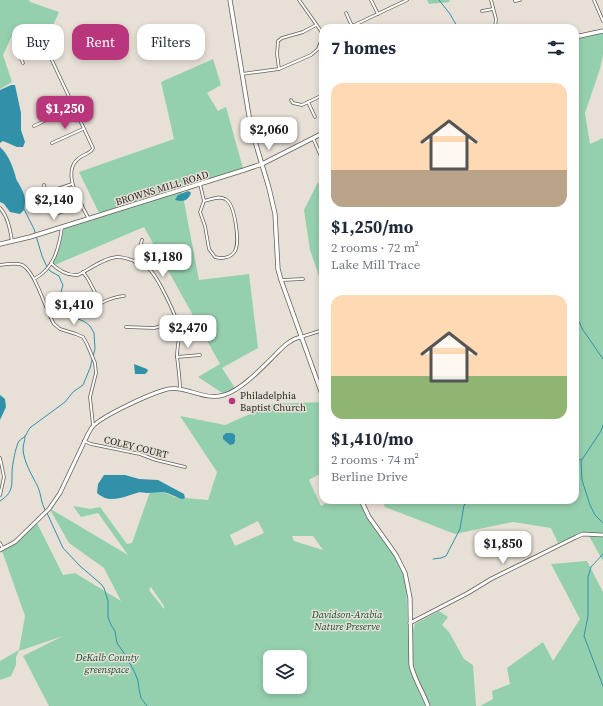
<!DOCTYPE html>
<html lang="en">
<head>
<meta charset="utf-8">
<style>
	:root { --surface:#fff; --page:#f2f2f3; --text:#1f2937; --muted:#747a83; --accent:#b9367c }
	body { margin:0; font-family:"Source Serif 4",serif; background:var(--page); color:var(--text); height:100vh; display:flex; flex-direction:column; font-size:15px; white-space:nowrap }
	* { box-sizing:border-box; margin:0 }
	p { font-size:13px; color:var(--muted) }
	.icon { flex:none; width:22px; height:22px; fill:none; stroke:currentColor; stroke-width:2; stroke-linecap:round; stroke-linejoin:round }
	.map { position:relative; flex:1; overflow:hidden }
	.panel { position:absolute; left:319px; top:24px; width:260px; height:480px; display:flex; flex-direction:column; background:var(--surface); border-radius:12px; box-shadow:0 2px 6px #0003 }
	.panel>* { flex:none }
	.hud { position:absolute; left:12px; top:24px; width:247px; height:36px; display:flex; gap:8px }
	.controls { position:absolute; left:263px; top:650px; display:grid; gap:8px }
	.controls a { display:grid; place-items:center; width:44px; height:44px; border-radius:8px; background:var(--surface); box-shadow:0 2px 6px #0003; font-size:20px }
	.price { position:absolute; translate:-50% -34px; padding:0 9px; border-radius:8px; background:#fff; color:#222; font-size:13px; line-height:26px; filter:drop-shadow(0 1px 2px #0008) }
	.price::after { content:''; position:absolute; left:50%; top:24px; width:12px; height:9px; margin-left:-6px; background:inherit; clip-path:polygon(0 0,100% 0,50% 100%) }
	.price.active { background:var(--accent); color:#fff }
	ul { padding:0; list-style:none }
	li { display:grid; align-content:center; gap:8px; height:212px; padding:0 12px }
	li span { display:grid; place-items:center; height:124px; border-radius:12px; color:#555 }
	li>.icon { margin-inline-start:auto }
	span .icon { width:72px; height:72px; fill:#fffc; stroke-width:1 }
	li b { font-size:17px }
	h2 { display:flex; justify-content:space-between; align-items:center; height:48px; padding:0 12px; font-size:17px }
	.tag { padding:0 14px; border-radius:12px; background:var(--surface); box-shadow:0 2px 6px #0003; font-size:14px; line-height:36px }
	.tag.active { background:var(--accent); color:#fff }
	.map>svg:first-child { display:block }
	.green { fill:#95d0ae; fill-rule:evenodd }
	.water { fill:#3191a9 }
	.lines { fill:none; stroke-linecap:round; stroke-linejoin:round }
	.stream { stroke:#3191a9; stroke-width:1 }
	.minor-casing { stroke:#655e57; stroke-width:3.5 }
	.tertiary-casing { stroke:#655e57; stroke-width:4.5 }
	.secondary-casing { stroke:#655e57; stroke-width:5 }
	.minor { stroke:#fff; stroke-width:2 }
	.tertiary { stroke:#fff; stroke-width:3 }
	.secondary { stroke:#fff; stroke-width:3.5 }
	.poi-dot { fill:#b9367c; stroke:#e7e0d7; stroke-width:1.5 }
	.labels { text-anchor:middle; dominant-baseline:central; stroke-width:3; stroke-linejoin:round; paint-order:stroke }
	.street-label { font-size:10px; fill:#292723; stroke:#e7e0d7 }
	.poi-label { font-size:10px; fill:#292723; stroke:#e7e0d7; text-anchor:start }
	.park-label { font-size:10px; font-style:italic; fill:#124c31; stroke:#e7e0d7 }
</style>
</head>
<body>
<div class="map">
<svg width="603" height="706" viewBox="0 0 603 706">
	<rect width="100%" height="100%" fill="#e7e0d7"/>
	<g class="green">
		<polygon points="0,0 29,0 30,2 59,12 51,30 16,27 3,55 12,82 0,89"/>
		<polygon points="427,0 449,0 450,2 429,4"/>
		<polygon points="603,32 603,55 600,69 585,113 590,144 603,138 603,561 589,536 592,536 591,533 581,533 558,543 551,528 513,522 455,534 385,507 382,500 575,500 575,39"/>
		<polygon points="213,59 221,85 207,93 218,111 226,107 244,172 182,191 199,280 249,274 258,348 222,368 235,388 224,394 198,377 220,364 144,227 50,267 60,245 64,227 101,217 79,172 174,139 161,82"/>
		<polygon points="318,182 323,192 323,277 320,279 310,250 304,210"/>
		<path d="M323 402V472L309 480 321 506 332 500H361L374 526 394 551 406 580 408 631 412 632 415 624 439 611 448 617 442 625 449 632 464 659 473 665 476 706H49L23 656 63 636 19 651 16 657V665L11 676 0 680V661L19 650 25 616 2 551 13 543 36 521 63 575 75 573 121 601 104 568 69 543 49 508 128 555 98 513 81 517 73 506 91 509 100 507 127 544 132 543 150 492 161 491 175 497 208 500 217 472 180 416 225 425 272 404ZM258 521 264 533 235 546 230 535ZM292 536H313L323 550 294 541ZM151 587 164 606V609L149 590ZM270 657H300V687H270Z"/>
		<polygon points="587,561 603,592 603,706 480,706 493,699 492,691 510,684 507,668 543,642 553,661 580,619 551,564"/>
	</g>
	<g class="water">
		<polygon points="11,85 15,85 21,113 21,130 25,142 23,147 17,147 3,141 0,143 0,90"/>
		<path d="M0 147C9 155 13 167 16 178 16 180 19 183 20 186 25 194 26 201 24 210L20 214 10 212 4 204 0 202Z"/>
		<path d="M188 191 190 192 191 193C188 201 183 202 175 200L178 195Z"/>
		<polygon points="134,364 147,369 148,371 145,374 135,374"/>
		<polygon points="0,395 5,399 6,407 0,420"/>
		<polygon points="232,433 235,435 235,441 234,444 230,445 223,439 223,436 226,433"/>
		<path d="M104 475H125L139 479 158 480 184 494 185 498 183 499C176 498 169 492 162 492 155 492 146 494 140 492 125 496 110 505 97 493L98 484Z"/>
	</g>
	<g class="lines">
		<g class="stream">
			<polyline points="439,0 450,14 458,28"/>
			<polyline points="575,313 583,330 603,359"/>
			<polyline points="603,425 601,431 581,461 582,480 590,505 595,515 603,523"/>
			<path d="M25 436C25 441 23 445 23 449 24 463 32 475 38 487 41 494 41 503 45 510"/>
			<polyline points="575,463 581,459"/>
			<path d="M0 501C13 493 12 486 12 472 12 466 16 445 19 441 21 439 25 437 26 435 28 431 28 430 31 427L65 402 73 392 83 385 90 368 95 349 94 333 90 326 85 322 65 313 59 307 58 303 63 285 61 281 59 276 50 271 47 267 42 256 34 229 24 209"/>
			<polyline points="47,513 63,548 80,566 101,584 104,588 108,601 108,617 111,625 115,631 117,643 126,656 135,673 138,681 139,689 141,698 147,706"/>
			<polyline points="603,554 591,567 588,577 588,616 584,636 603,686"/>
			<path d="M433 559 441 558 446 556 460 529 464 505C470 500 478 505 485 500"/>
		</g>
		<g class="minor-casing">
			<g id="minor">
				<polyline points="371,0 378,14"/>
				<polyline points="491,0 496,19 495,28"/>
				<polyline points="515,0 515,1 520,0"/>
				<polyline points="594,0 603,21"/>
				<polyline points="482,11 493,9"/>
				<polyline points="346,13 352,26"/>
				<polyline points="348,28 407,0"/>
				<path d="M23 63 17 51 42 39 93 148C91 154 83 154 78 159 61 173 81 204 89 219"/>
				<polyline points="279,69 277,54 278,41 282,38 303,32 316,25"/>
				<polyline points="242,74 279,69 311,55 318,49 323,36 321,31 299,0"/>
				<polyline points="291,100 293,103 302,105 323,95"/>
				<polyline points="42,102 49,119"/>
				<polyline points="308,102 315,117"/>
				<polyline points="34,126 73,107"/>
				<polyline points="313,138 323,161"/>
				<polyline points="52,143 83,129"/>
				<path d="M200 184 204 201 200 212 205 226 209 249 215 257C222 259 231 258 235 251 240 242 235 203 225 199 219 195 210 200 204 201"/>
				<polyline points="44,185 46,193 72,184"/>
				<path d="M0 208C8 217 10 229 12 241"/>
				<polyline points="55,214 82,205"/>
				<polyline points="135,262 142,240"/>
				<path d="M51 263C59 271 67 276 78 275 90 269 104 258 117 257 127 257 144 264 151 271 159 280 175 313 178 325 181 336 177 345 177 356 178 367 180 378 180 389"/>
				<path d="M0 265C6 264 13 263 19 264 34 265 46 312 54 324L60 329 76 334 83 337 87 344 95 363 96 373 90 397 93 425"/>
				<polyline points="83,272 88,279 101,304"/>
				<path d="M34 279C54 269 59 248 62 227"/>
				<polyline points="282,280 303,279"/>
				<path d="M73 308C92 313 106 296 124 296"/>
				<polyline points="126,327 154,328 158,327 176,319"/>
				<polyline points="301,337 323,330"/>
				<polyline points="177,357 200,355"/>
				<polyline points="84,441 91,444 140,454 156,460 185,467"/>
				<polyline points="0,458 4,477 0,495"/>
				<polyline points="0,543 3,549"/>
			</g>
		</g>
		<g class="tertiary-casing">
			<g id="tertiary">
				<path d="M0 550 15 542 49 509 60 493 88 434C90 431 91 428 93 426 104 415 146 396 161 391 167 389 173 388 179 389 194 391 208 400 224 395 241 390 261 369 274 356 282 348 290 339 301 337"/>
				<polyline points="410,623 468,593 491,579 576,537 583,534 603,535"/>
			</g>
		</g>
		<g class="secondary-casing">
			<g id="secondary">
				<polyline points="230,0 251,128 269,188 275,214 278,269 281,280 323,397"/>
				<polyline points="575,37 603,31"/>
				<polyline points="0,244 30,237 244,170 262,164 323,133"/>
				<path d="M361 500 369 517 396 555 405 573 410 598 411 665C414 679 423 692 428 706"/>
			</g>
		</g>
		<use href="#minor" class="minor"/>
		<use href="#tertiary" class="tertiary"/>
		<use href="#secondary" class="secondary"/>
	</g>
	<circle class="poi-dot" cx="232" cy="401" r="4"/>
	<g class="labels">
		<g class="street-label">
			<text transform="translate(162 188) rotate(-17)">BROWNS MILL ROAD</text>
			<text transform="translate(136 447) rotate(14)">COLEY COURT</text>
		</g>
		<g class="poi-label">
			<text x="240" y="395">Philadelphia<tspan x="240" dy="12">Baptist Church</tspan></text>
		</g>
		<g class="park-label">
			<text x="347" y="614">Davidson-Arabia<tspan x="347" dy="12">Nature Preserve</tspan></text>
			<text x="107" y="657">DeKalb County<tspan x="107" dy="12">greenspace</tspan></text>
		</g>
	</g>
</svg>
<div class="controls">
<a><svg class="icon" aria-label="layers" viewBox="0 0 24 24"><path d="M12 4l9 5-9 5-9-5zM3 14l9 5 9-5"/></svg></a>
</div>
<b class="price active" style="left:65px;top:130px">$1,250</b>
<b class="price" style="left:269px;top:151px">$2,060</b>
<b class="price" style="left:54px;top:221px">$2,140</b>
<b class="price" style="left:163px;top:278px">$1,180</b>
<b class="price" style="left:74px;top:326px">$1,410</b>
<b class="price" style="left:188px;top:349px">$2,470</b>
<b class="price" style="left:503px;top:565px">$1,850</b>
<div class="hud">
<a class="tag">Buy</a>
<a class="tag active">Rent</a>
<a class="tag">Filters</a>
</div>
<section class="panel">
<h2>7 homes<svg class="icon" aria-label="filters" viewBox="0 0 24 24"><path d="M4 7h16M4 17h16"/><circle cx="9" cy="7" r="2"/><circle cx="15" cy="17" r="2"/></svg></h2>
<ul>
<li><span style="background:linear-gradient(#ffd9b3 70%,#b9a48a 0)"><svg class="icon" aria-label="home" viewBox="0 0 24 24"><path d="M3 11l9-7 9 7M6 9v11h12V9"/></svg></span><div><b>$1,250/mo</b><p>2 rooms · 72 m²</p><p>Lake Mill Trace</p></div></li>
<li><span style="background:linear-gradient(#ffd9b3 65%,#8fb573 0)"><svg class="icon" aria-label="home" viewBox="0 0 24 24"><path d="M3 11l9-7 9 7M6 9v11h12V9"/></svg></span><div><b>$1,410/mo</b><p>2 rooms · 74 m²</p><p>Berline Drive</p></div></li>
</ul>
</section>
</div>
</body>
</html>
